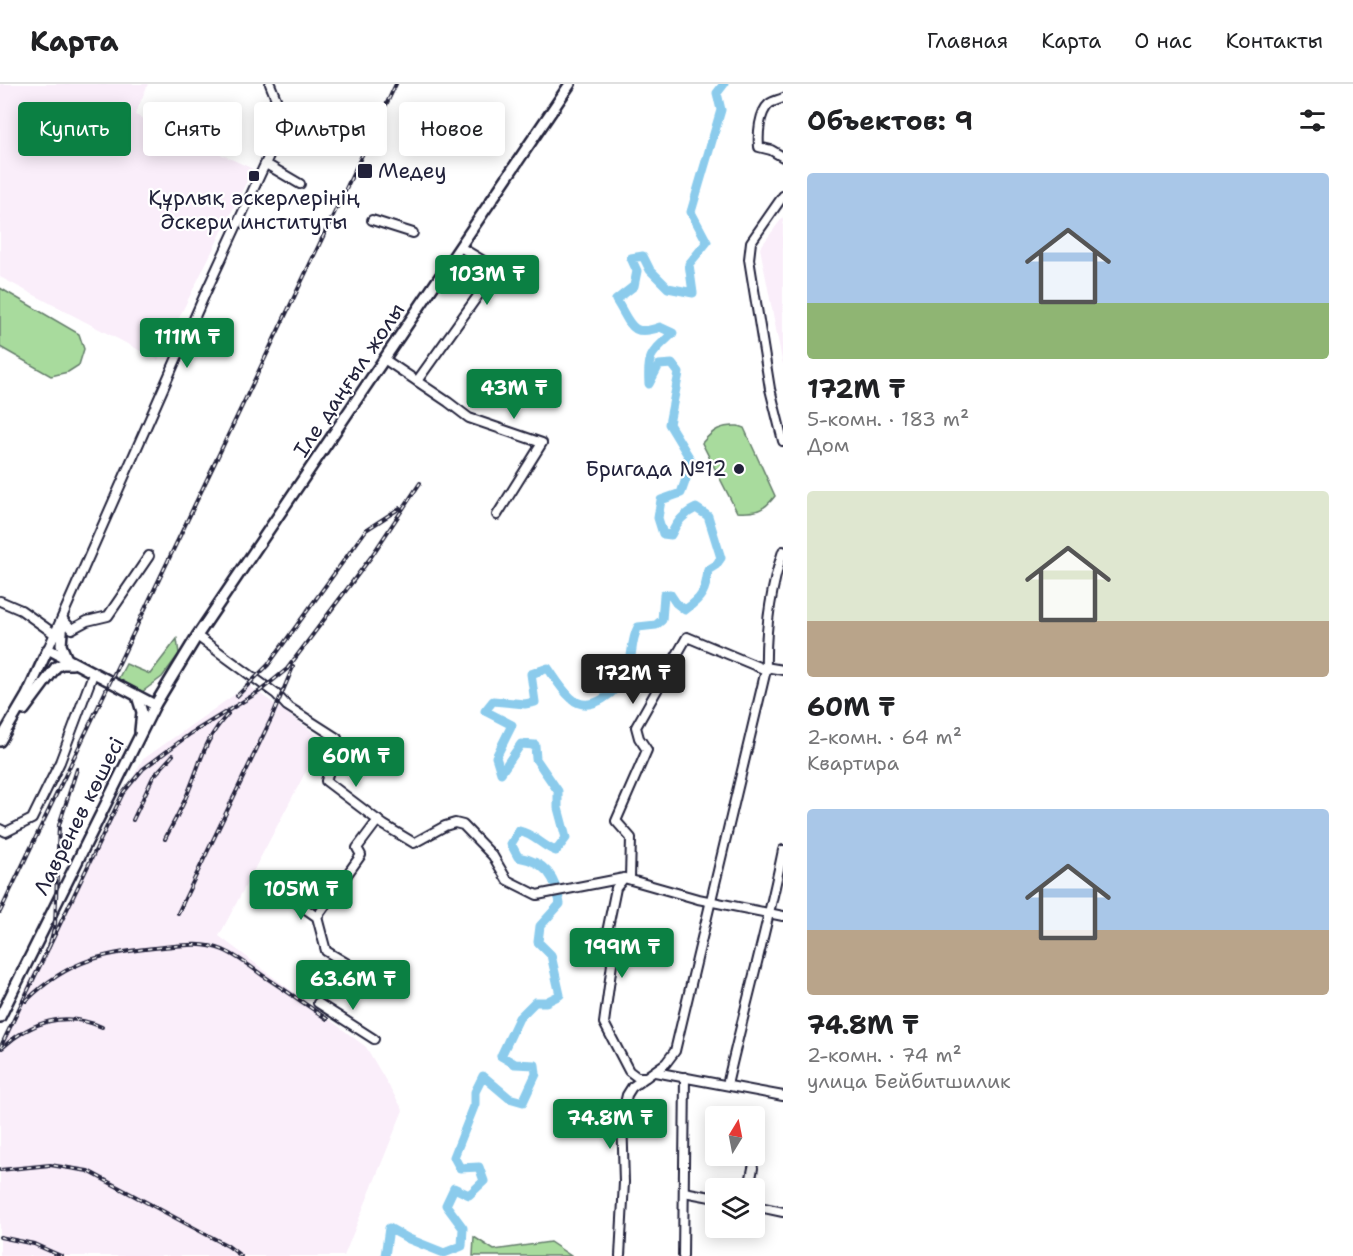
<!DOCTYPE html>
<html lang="ru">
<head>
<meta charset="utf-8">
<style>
	:root { --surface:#fff; --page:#f6f6f6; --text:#202124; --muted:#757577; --line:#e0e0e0; --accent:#0b8043 }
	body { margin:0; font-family:"Shantell Sans",sans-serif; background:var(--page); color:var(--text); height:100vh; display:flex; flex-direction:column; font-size:22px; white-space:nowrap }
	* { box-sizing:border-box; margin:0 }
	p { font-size:20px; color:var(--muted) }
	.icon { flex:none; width:33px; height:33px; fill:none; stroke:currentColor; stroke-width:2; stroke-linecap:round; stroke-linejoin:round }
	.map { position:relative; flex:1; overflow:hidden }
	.panel { display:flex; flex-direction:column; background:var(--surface); width:570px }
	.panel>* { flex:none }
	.top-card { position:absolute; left:18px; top:18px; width:570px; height:54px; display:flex; gap:12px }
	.needle { width:39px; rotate:10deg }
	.tools { position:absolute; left:705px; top:1022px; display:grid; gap:12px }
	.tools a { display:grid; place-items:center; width:60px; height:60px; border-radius:6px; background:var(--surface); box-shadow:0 3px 15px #0003; font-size:30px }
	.price { position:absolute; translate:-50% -51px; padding:0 14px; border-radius:6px; background:var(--accent); color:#fff; font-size:20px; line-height:39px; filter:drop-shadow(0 2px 3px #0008) }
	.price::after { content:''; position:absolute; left:50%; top:36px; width:18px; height:14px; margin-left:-9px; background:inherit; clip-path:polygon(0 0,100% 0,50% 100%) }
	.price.active { background:#222; color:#fff }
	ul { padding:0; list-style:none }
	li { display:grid; align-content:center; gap:12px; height:318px; padding:0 24px }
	li span { display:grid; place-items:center; height:186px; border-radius:6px; color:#555 }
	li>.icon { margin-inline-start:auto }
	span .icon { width:108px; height:108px; fill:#fffc; stroke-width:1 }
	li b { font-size:26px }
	h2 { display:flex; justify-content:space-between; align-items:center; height:72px; padding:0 24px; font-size:26px }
	.chip { padding:0 21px; border-radius:6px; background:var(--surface); box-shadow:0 3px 15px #0003; font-size:21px; line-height:54px }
	.chip.active { background:var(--accent); color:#fff }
	header { display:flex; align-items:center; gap:36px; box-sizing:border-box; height:84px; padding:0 30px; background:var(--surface); border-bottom:2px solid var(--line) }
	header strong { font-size:28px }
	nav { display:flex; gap:33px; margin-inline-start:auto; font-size:21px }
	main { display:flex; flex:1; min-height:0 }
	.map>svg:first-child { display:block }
	.built { fill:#faeefa }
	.green { fill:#a8db9d; stroke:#657e6c; stroke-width:1.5 }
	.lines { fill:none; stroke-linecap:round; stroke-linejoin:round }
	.river { stroke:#8bcbec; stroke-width:9 }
	.minor-casing { stroke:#22223b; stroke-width:12 }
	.major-casing { stroke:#22223b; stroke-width:14 }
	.minor { stroke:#fff; stroke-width:8 }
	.major { stroke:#fff; stroke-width:9 }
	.rail-casing { stroke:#22223b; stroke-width:4 }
	.rail { stroke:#fff; stroke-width:1.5; stroke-dasharray:4.5; stroke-linecap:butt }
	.poi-dot { fill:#22223b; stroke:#fff; stroke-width:2 }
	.labels { text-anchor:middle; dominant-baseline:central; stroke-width:4.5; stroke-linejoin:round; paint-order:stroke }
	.poi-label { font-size:21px; fill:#22223b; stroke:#fff; text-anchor:start }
	.street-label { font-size:21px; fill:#22223b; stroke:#fff }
</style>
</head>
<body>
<header>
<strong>Карта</strong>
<nav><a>Главная</a><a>Карта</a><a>О нас</a><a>Контакты</a></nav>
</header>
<main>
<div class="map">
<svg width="783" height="1172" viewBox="0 0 783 1172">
	<rect width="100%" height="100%" fill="#fff"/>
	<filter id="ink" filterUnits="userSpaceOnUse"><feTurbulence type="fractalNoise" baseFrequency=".0167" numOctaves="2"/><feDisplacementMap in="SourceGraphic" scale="12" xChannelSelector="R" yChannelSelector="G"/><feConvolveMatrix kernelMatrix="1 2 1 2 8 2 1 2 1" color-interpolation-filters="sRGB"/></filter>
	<g filter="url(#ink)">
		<g class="built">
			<polygon points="0,0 148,0 135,31 253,85 158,276 0,193"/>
			<polygon points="783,133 783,281 760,164"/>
			<polygon points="248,601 323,655 219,852 366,963 403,1026 344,1172 0,1172 0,961 30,895 142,676"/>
		</g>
		<g class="green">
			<polygon points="0,204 79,250 84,265 79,281 68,288 51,292 0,263"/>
			<path d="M738 342 744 344 775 412C764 427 755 429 737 428L702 359C713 346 721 341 738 342Z"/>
			<polygon points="177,555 179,570 162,593 142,608 116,599 126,580 150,590"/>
			<polygon points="474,1153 494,1166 550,1158 571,1172 473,1172"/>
		</g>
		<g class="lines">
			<path class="river" d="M385 1172 389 1144 409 1155 444 1169 462 1162 463 1144 446 1121 454 1104 469 1111 484 1097 479 1083 460 1084 454 1073 475 1020V1008L483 992 509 1014 523 1018 536 990 535 981 515 980 501 972 519 934 535 918H546L560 911 551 871 538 858 540 842 560 820C556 793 546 778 518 773L511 760 519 747C534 750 542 762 556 767L566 754 558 724V707L536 675 535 661 521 660 501 689 496 673 512 641 485 627 493 617 525 620 535 618 531 590 548 584C555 594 562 606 571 614 590 632 618 607 627 589 633 575 630 558 638 543L656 541 662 536 664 511 670 510 676 519 685 526C702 514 706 507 708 486L716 481 721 474 708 432 696 424C685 429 676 439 671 451L663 450 658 434 661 416 681 409 692 378 669 340 679 289 672 280 659 281 649 300C647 269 652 269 673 249L660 243C630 254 631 239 616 216L634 202 637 187 631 174 643 172 650 186 668 204 693 209 689 180 707 158 691 128 721 26 717 9 724 0"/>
			<g class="minor-casing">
				<g id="minor">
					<path d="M783 14C779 16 773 17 769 20 759 29 758 50 759 63L771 66 783 73"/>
					<path d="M278 42C303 52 322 65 348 53"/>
					<polyline points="266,80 300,100"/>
					<polyline points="783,112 751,158 749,175 770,305 783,357"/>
					<polyline points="372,136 413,149"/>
					<polyline points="384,275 448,318 469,334 542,359 497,431"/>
					<polyline points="417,297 497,185 460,163"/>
					<polyline points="0,517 21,526 56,551"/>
					<polyline points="63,536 72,545 87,537 108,532 149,472"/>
					<polyline points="197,552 276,610 287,622 337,654 338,657 326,697 384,741 414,759 445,742 455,739 463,741 493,772 507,796 537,811 624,794 698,815 783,832"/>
					<polyline points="48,565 205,210 272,65 278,34 276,15 270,0"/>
					<polyline points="765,583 783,586"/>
					<polyline points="0,745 6,748 32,735 60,678 93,590"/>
					<polyline points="624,794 616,804 605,858 612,880 604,939 629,987 637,993 646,993"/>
					<polyline points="630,794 631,754 616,737 647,666 639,654 636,643 687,553 766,586"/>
					<polyline points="277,805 317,833 326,867 388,904"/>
					<polyline points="317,833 361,771 357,764 378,736"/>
					<polyline points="318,919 374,955"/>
					<polyline points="655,988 783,1012"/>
					<path d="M727 1001C745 922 767 845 783 766"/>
					<polyline points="749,1104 753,1084"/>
					<polyline points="684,1108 716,1114"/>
					<polyline points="754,1122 783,1128"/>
					<path d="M620 1172 624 1098 622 1032 627 1011 632 1003 666 979 675 967 766 586C765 547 771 504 783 467"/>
					<polyline points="683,1172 685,993"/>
				</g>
			</g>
			<g class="major-casing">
				<g id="major">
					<polyline points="63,536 61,561 67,575"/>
					<polyline points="137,612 142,628 140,647"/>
					<polyline points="24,626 56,583 62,580 72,580"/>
					<polyline points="0,657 27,611 48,565 155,621"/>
					<polyline points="0,933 155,621 197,552 570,0"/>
				</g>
			</g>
			<use href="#minor" class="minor"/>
			<use href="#major" class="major"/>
			<g class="rail-casing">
				<g id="rail">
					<polyline points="237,612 268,581 366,446 400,424"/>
					<polyline points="133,736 153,693 173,671"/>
					<path d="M165 755C172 741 180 728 186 713 201 680 202 658 228 630"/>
					<polyline points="0,828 396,0"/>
					<polyline points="178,829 272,633 293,583"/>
					<polyline points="49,863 123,709 143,685 190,650 260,607 287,585 371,473 420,399"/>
					<path d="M26 917C70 874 106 869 164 863 184 861 204 858 223 866 237 872 250 882 262 891 284 905 305 920 327 935"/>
					<polyline points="0,964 49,863 55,841 59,741 77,685"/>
					<path d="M2 964C32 937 64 927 102 943"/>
					<polyline points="0,1086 50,1081 88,1087 228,1162 241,1172"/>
					<polyline points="0,1153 34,1160 61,1172"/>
				</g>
			</g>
			<use href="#rail" class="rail"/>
		</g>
	</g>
	<g class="poi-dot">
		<rect x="357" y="79" width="16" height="16" rx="3"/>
		<rect x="248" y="86" width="12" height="12" rx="3"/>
		<circle cx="739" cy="385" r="6"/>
	</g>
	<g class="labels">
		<g class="poi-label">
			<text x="378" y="87">Медеу</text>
			<text x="254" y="114" text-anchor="middle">Құрлық әскерлерінің<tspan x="254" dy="24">Әскери институты</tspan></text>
			<text x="727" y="385" text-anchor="end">Бригада №12</text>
		</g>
		<g class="street-label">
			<text transform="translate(349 296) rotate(-56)">Іле даңғыл жолы</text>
			<text transform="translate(79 732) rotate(-63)">Лавренев көшесі</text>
		</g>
	</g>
</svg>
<div class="tools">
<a><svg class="needle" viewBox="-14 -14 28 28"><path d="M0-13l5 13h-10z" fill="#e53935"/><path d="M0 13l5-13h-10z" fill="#757577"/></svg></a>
<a><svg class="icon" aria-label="layers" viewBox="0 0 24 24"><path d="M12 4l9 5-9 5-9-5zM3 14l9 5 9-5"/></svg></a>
</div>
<b class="price" style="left:487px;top:222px">103M ₸</b>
<b class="price" style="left:187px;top:285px">111M ₸</b>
<b class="price" style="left:514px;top:336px">43M ₸</b>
<b class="price active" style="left:633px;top:621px">172M ₸</b>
<b class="price" style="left:356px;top:704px">60M ₸</b>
<b class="price" style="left:301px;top:837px">105M ₸</b>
<b class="price" style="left:622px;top:895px">199M ₸</b>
<b class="price" style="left:353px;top:927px">63.6M ₸</b>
<b class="price" style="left:610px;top:1066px">74.8M ₸</b>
<div class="top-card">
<a class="chip active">Купить</a>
<a class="chip">Снять</a>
<a class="chip">Фильтры</a>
<a class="chip">Новое</a>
</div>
</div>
<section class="panel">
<h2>Объектов: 9<svg class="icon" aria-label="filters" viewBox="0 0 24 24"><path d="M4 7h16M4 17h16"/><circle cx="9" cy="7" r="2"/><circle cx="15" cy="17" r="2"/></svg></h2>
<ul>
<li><span style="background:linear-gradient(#a9c7e8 70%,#8fb573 0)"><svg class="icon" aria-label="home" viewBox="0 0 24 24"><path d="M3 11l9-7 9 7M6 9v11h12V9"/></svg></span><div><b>172M ₸</b><p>5-комн. · 183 m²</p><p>Дом</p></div></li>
<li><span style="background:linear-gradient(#dfe7d0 70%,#b9a48a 0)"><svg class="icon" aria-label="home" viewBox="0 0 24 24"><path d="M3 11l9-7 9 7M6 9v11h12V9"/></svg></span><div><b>60M ₸</b><p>2-комн. · 64 m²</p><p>Квартира</p></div></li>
<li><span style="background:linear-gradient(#a9c7e8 65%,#b9a48a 0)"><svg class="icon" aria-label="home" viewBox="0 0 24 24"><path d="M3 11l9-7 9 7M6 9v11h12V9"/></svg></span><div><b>74.8M ₸</b><p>2-комн. · 74 m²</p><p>улица Бейбитшилик</p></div></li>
</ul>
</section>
</main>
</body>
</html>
